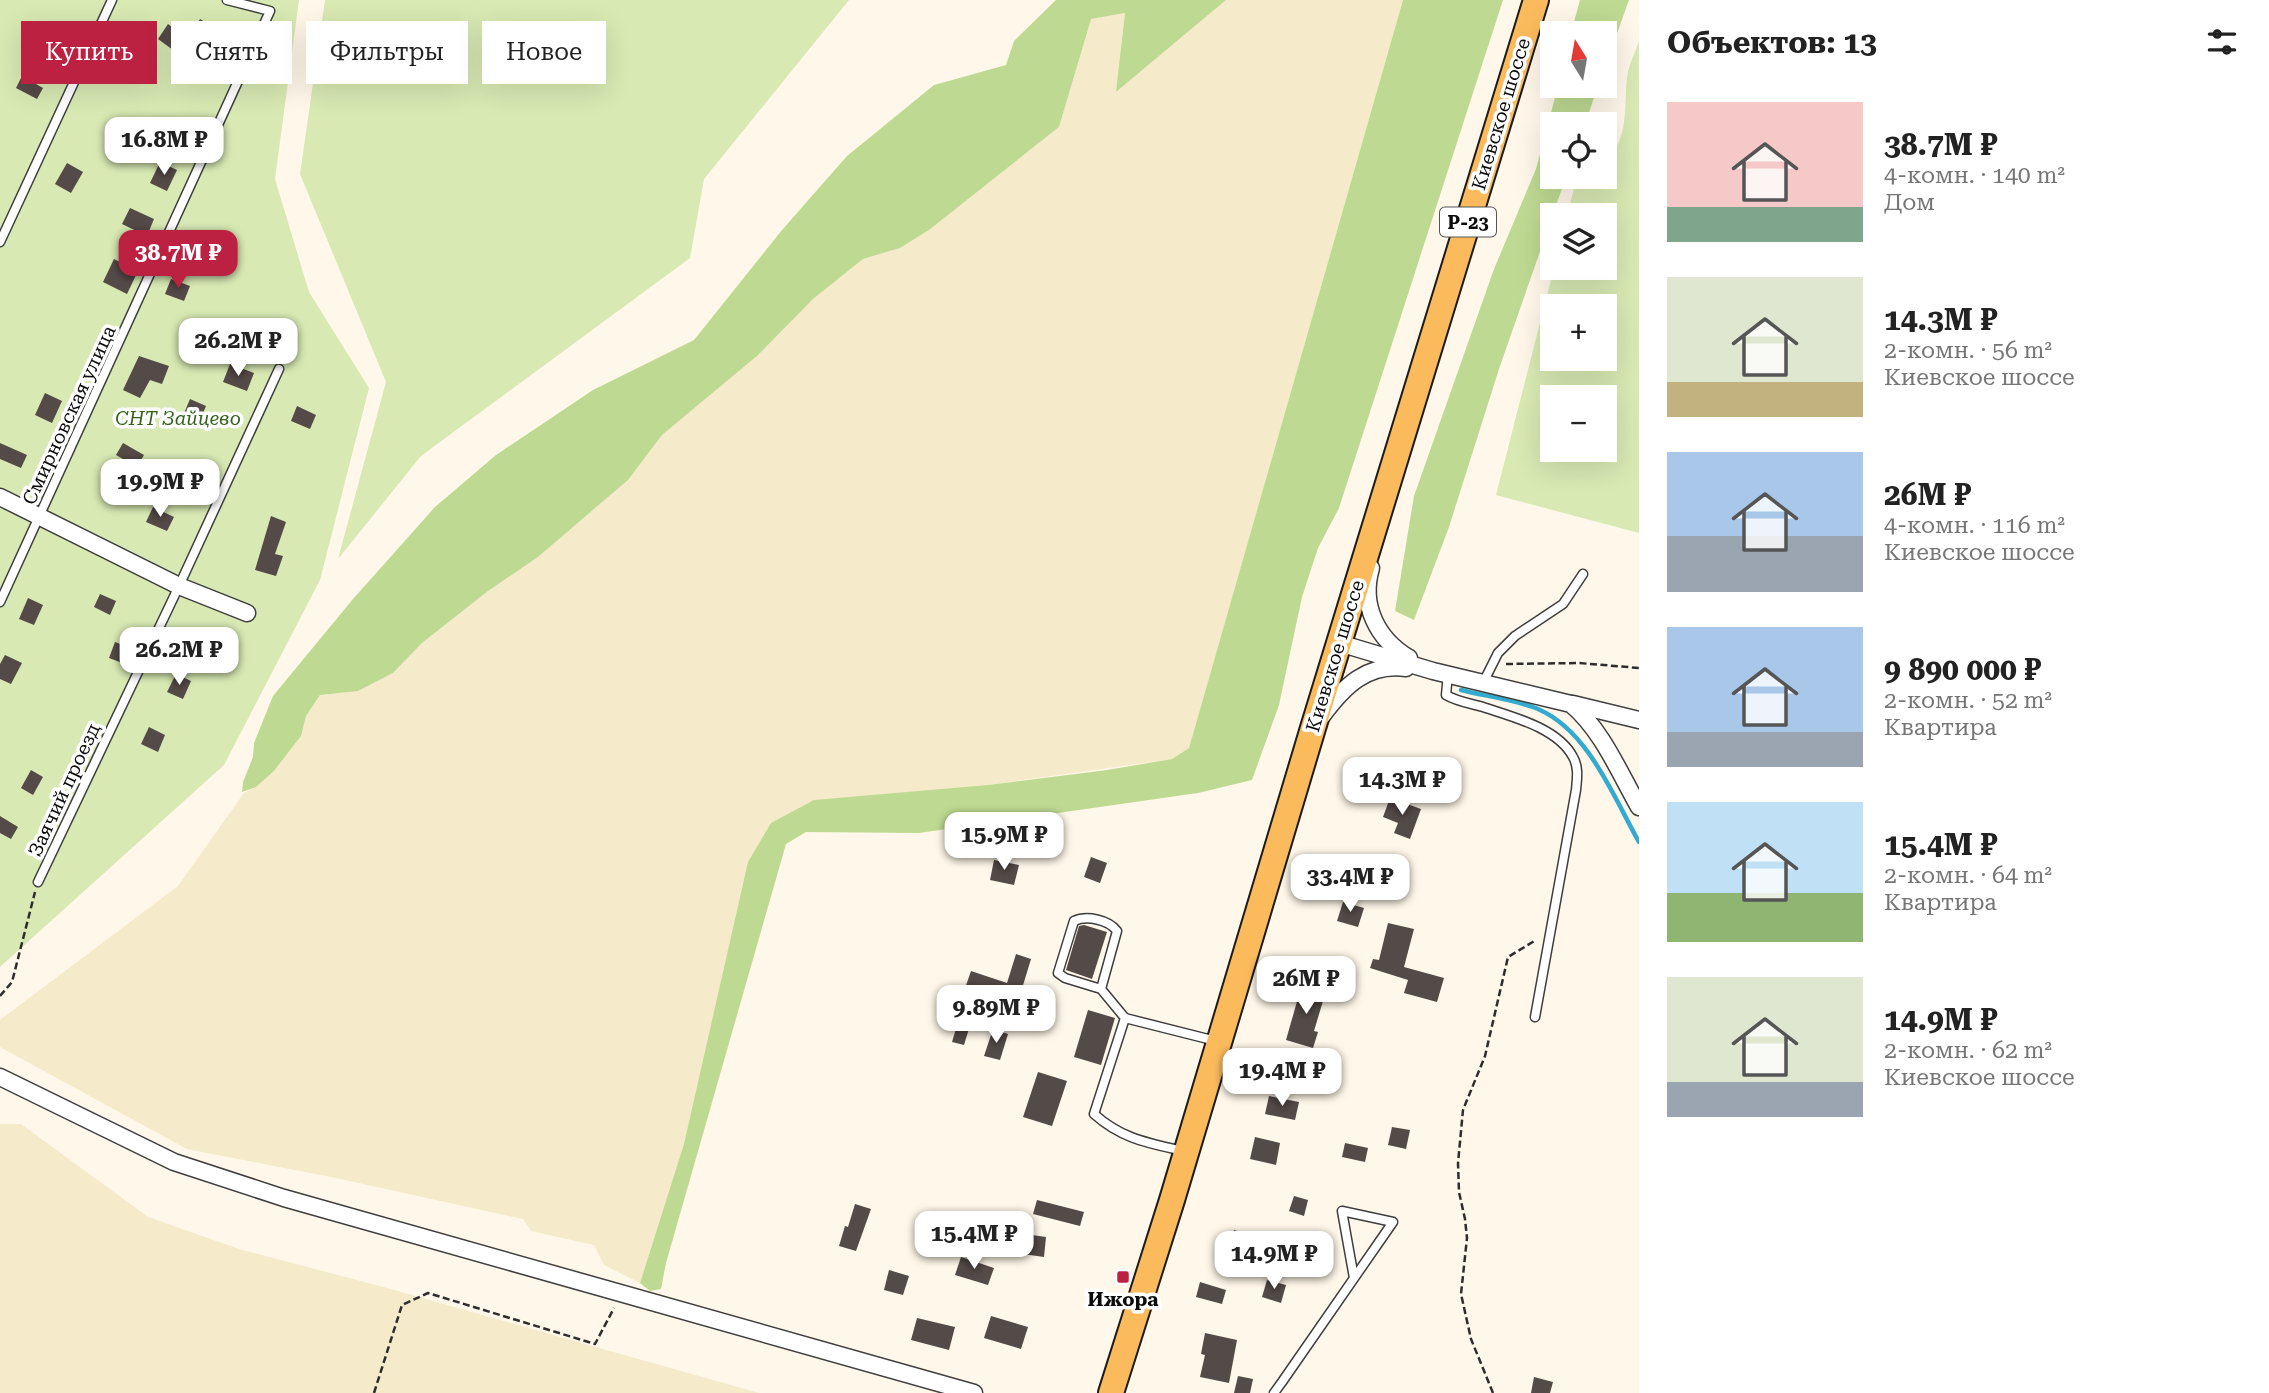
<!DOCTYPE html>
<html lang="ru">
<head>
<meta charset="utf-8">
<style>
	:root { --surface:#fff; --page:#f6f6f6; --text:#222; --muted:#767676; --accent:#bc2142 }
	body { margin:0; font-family:"Roboto Serif",serif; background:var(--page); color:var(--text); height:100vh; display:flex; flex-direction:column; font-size:26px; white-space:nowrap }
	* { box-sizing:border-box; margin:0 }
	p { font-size:23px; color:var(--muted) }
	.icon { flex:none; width:38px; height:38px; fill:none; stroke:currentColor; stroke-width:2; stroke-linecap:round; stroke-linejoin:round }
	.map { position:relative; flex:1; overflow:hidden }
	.side { display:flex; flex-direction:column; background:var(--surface); width:630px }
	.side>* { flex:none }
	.hud { position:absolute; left:21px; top:21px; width:665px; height:63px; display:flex; gap:14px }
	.needle { width:46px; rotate:349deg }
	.controls { position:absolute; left:1540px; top:21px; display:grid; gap:14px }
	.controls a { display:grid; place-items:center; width:77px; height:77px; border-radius:0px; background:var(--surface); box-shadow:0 7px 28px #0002; font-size:35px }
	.price { position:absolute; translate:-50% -60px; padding:0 16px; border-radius:14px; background:#fff; color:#222; font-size:23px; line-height:46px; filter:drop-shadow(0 2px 4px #0008) }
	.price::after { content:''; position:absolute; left:50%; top:42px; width:21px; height:16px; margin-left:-10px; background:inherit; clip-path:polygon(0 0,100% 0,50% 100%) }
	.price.active { background:var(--accent); color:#fff }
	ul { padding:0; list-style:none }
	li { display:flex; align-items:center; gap:21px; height:175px; padding:0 28px }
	li span { display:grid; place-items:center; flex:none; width:196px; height:140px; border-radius:0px; color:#555 }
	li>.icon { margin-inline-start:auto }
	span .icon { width:84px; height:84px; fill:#fffc; stroke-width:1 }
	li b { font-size:30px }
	h2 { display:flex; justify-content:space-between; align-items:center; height:84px; padding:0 28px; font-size:30px }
	.tag { padding:0 24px; border-radius:0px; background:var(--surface); box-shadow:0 7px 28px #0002; font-size:24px; line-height:63px }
	.tag.active { background:var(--accent); color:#fff }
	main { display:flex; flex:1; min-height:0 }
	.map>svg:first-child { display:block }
	.farmland { fill:#f5eac9 }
	.green { fill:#d8e9b3; fill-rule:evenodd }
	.forest { fill:#beda92 }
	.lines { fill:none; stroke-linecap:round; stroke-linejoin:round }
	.stream { stroke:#33aacf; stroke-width:4.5 }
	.building { fill:#544a47 }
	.service-casing { stroke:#3e3e3e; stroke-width:11 }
	.minor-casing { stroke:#3e3e3e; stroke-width:19 }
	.primary-casing { stroke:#1c1c1c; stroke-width:28 }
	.path { stroke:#2d2d2d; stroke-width:2.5; stroke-dasharray:7 3.5; stroke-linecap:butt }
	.service { stroke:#fff; stroke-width:8 }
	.minor { stroke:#fff; stroke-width:16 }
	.primary { stroke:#fbbb5d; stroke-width:24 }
	.poi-dot { fill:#bc2142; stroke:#fff; stroke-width:2.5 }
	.labels { text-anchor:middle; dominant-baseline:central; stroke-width:7; stroke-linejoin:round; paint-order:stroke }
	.shield { fill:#fff; stroke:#545454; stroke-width:2 }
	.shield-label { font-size:18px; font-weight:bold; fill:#0b0b0b }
	.street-label { font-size:19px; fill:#0b0b0b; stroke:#fff }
	.park-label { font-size:19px; font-style:italic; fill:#35631b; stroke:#fff }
	.poi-label { font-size:19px; font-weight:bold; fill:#0b0b0b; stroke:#fff }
</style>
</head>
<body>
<main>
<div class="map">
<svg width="1639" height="1393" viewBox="0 0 1639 1393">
	<rect width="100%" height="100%" fill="#fff7e9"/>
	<g class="farmland">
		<polygon points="1226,0 1403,0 1189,748 1172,759 988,785 771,823 684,1145 640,1283 604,1265 594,1245 531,1231 523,1219 336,1178 187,1149 0,1047 0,1020 178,886 244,793 256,787 274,771 301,736 306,716 320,695 358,691 393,673 422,643 488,591 538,557 628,480 662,435 757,356 813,299 863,259 900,248 929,230 1059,127 1090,19 1125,13 1117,91"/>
		<polygon points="0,1124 21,1124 148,1217 239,1249 387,1288 759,1393 0,1393"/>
	</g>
	<g class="green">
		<polygon points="0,0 299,0 275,179 309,292 369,388 320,580 224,765 0,967"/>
		<polygon points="325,0 849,0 704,179 690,258 421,456 338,559 386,382 300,174"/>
		<path d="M1639 41V533L1496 495 1554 268H1605V215H1567L1574 189 1588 177H1605V162C1629 141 1624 107 1627 78 1628 66 1635 53 1639 41ZM1552 306H1605V359H1552ZM1552 397H1605V450H1552Z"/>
	</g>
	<g class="forest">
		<polygon points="1056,0 1226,0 1116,92 1125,13 1091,19 1059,127 929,230 900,248 863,259 813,299 757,356 662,435 628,480 538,557 488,591 422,643 393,673 358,691 320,695 306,716 301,736 274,771 256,787 242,792 243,782 253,757 254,743 273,696 353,599 435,507 496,455 593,390 694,340 782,230 847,156 934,85 1006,65 1014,41"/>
		<polygon points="1403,0 1503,0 1339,508 1318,548 1302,597 1279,705 1252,780 1198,793 919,833 806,832 786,844 666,1263 661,1289 650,1291 640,1283 684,1144 748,862 771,823 814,800 988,785 1107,770 1172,759 1189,748"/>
		<polygon points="1580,0 1629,0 1605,67 1605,33 1571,33"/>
		<polygon points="1558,86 1598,86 1585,124 1552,124 1552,177 1566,177 1499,369 1449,527 1414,620 1395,611 1414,496 1494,269 1536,169"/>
	</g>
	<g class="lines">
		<path class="stream" d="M1461 690C1484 696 1519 700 1540 710 1589 732 1614 798 1639 842"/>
	</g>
	<g class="building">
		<polygon points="200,19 218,30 207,48 189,38"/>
		<polygon points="168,24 183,35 173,50 158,39"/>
		<polygon points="208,59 233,71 227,84 202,72"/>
		<polygon points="22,76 43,88 37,99 16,88"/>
		<polygon points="160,162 177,170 167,191 150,183"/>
		<polygon points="67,163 83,172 71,193 55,184"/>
		<polygon points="130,208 154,219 147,236 122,224"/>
		<polygon points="114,259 138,271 127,294 103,282"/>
		<polygon points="171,279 190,286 184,301 165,294"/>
		<polygon points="139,356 169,366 162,384 150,380 140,398 123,390"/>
		<polygon points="230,364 254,373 247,391 223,382"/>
		<polygon points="45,393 62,401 52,423 35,415"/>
		<polygon points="190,399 206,406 198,425 182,418"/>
		<polygon points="297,406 316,415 310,429 291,421"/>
		<polygon points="0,443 27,455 21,468 0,459"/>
		<polygon points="123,443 144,455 137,467 116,455"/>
		<polygon points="153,507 174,517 167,531 146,522"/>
		<polygon points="271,516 286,522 275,554 283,556 276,576 255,570"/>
		<polygon points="100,594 116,601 110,615 94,607"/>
		<polygon points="28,598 43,605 34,625 19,619"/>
		<polygon points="115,642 139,651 133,667 109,658"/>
		<polygon points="5,655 22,663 11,684 0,679 0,664"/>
		<polygon points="176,674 191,681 183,699 167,692"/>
		<polygon points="149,727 165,735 158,752 141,744"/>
		<polygon points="31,770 43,777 33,795 21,788"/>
		<polygon points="1390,798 1421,809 1410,839 1394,833 1398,823 1383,817"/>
		<polygon points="0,816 18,827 11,839 0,833"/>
		<polygon points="1091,857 1107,863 1100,883 1084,877"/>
		<polygon points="994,860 1019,865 1014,885 990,880"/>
		<polygon points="1343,902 1364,908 1358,927 1337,921"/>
		<polygon points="1388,923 1414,929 1404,967 1444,978 1437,1002 1404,993 1408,980 1370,968 1373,959 1379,960"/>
		<polygon points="1084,925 1107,932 1092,979 1066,970 1079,926"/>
		<polygon points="1016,954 1031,959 1014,1015 999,1010 1004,994 982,987 977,1002 962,997 971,971 1007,983"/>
		<polygon points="1302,984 1326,991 1314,1031 1318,1032 1313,1048 1286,1040"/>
		<polygon points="1088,1010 1115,1018 1101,1065 1074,1057"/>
		<polygon points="959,1019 971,1022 964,1045 952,1042"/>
		<polygon points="993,1029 1008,1034 1000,1060 984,1056"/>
		<polygon points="1038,1072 1067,1081 1052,1126 1023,1117"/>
		<polygon points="1269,1096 1299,1102 1295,1120 1265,1114"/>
		<polygon points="1392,1127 1410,1130 1406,1149 1388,1145"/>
		<polygon points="1255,1137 1280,1143 1276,1165 1250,1159"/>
		<polygon points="1345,1143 1368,1148 1365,1162 1342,1157"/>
		<polygon points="1294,1196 1308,1200 1304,1216 1289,1211"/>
		<polygon points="1037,1200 1084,1212 1080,1226 1033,1214"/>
		<polygon points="855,1204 871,1209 856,1251 839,1246 845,1226 848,1227"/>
		<polygon points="1234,1230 1257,1237 1251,1257 1228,1250"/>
		<polygon points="1018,1233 1046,1237 1044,1257 1016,1253"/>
		<polygon points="961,1257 994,1268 988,1285 955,1275"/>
		<polygon points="889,1270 909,1276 903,1295 884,1290"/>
		<polygon points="1267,1280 1286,1285 1281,1303 1262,1297"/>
		<polygon points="1200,1282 1226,1290 1222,1304 1196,1297"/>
		<polygon points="991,1316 1028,1327 1021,1349 984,1338"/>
		<polygon points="917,1318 955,1327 949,1350 911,1340"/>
		<polygon points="1205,1333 1237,1340 1229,1383 1200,1377 1205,1355 1201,1354"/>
		<polygon points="1238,1376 1253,1379 1250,1393 1234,1393"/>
		<polygon points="1534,1377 1553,1382 1550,1393 1531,1393"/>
	</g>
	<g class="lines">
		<g class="service-casing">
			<g id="service">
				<polyline points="0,242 112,0"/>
				<polyline points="0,602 270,11 227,0"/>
				<path d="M1448 674 1446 695C1458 702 1470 703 1483 707 1513 717 1558 728 1573 757 1579 767 1577 779 1576 790L1535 1017"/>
				<polyline points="1483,683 1498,653 1515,636 1563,604 1583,574"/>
				<polyline points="38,882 179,586 279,369"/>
				<path d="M1101 989 1065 978 1058 973 1074 921C1087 915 1109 920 1117 931L1101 989 1125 1018 1094 1114C1122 1139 1148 1143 1183 1151"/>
				<polyline points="1125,1018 1216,1041"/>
				<polyline points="1274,1393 1282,1382 1393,1222 1342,1211 1354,1278"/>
			</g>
		</g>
		<g class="minor-casing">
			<g id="minor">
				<polyline points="0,497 179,586 247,613"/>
				<path d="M1371 568C1360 605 1377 639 1409 658"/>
				<path d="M1339 643 1433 671 1571 704C1602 730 1619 772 1639 807"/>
				<polyline points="1573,704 1639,720"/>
				<path d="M1322 716C1344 686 1367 663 1406 668"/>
				<polyline points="0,1077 174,1162 284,1198 974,1393"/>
			</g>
		</g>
		<g class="primary-casing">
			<polyline id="primary" points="1111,1393 1172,1200 1313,728 1536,0"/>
		</g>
		<g class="path">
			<polyline points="1506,664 1579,663 1639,668"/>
			<polyline points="0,996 12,982 35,892"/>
			<polyline points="374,1393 402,1305 428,1293 595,1344 614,1308"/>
			<polyline points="1493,1393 1471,1339 1461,1294 1467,1238 1465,1219 1459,1192 1458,1163 1463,1110 1485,1056 1508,957 1536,940"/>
		</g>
		<use href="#service" class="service"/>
		<use href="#minor" class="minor"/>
		<use href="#primary" class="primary"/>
	</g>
	<rect class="poi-dot" x="1116" y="1270" width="14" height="14" rx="3.5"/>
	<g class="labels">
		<rect class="shield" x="1440" y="207.5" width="56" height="29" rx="5"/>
		<g class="shield-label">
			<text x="1468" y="222">Р-23</text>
		</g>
		<g class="street-label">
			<text transform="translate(1501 114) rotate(-73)">Киевское шоссе</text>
			<text transform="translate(69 415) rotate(-65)">Смирновская улица</text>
			<text transform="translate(1335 656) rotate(-73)">Киевское шоссе</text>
			<text transform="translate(64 790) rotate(-65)">Заячий проезд</text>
		</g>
		<g class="park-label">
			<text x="178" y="418">СНТ Зайцево</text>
		</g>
		<g class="poi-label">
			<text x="1123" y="1299">Ижора</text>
		</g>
	</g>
</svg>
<div class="controls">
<a><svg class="needle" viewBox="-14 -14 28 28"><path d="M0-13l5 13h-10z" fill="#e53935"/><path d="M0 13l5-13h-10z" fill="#767676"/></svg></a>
<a><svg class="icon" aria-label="locate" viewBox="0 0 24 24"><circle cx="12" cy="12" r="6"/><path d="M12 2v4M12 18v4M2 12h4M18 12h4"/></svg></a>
<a><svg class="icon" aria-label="layers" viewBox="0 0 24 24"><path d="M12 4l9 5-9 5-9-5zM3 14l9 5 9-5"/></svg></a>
<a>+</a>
<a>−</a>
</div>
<b class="price" style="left:164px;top:177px">16.8M ₽</b>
<b class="price active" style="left:178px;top:290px">38.7M ₽</b>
<b class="price" style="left:238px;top:378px">26.2M ₽</b>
<b class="price" style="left:160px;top:519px">19.9M ₽</b>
<b class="price" style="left:179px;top:687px">26.2M ₽</b>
<b class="price" style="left:1402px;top:817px">14.3M ₽</b>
<b class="price" style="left:1004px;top:872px">15.9M ₽</b>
<b class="price" style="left:1350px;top:914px">33.4M ₽</b>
<b class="price" style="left:1306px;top:1016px">26M ₽</b>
<b class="price" style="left:996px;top:1045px">9.89M ₽</b>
<b class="price" style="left:1282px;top:1108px">19.4M ₽</b>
<b class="price" style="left:974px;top:1271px">15.4M ₽</b>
<b class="price" style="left:1274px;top:1291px">14.9M ₽</b>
<div class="hud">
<a class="tag active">Купить</a>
<a class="tag">Снять</a>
<a class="tag">Фильтры</a>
<a class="tag">Новое</a>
</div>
</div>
<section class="side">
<h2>Объектов: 13<svg class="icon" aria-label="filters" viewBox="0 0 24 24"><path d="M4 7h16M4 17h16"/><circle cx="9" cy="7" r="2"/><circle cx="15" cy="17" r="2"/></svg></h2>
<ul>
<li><span style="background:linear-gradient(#f6c9c9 75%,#7fa58c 0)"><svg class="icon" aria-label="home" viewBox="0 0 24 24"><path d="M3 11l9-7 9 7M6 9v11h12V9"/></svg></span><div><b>38.7M ₽</b><p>4-комн. · 140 m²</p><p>Дом</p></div></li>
<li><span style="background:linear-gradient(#dfe7d0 75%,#c2b280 0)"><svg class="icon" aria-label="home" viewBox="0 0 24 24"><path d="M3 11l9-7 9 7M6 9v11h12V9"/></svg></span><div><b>14.3M ₽</b><p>2-комн. · 56 m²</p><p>Киевское шоссе</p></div></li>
<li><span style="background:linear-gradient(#a9c7e8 60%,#9aa5b1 0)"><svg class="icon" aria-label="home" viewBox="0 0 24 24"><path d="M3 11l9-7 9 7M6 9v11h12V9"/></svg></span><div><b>26M ₽</b><p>4-комн. · 116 m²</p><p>Киевское шоссе</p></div></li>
<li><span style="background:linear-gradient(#a9c7e8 75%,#9aa5b1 0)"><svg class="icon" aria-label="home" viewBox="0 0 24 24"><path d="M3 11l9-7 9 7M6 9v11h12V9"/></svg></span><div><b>9 890 000 ₽</b><p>2-комн. · 52 m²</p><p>Квартира</p></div></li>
<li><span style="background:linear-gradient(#bfe0f5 65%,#8fb573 0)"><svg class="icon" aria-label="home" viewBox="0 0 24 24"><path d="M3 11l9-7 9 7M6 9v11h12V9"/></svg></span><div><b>15.4M ₽</b><p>2-комн. · 64 m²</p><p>Квартира</p></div></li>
<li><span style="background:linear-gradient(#dfe7d0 75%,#9aa5b1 0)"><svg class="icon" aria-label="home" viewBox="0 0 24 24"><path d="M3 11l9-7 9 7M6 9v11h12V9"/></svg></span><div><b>14.9M ₽</b><p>2-комн. · 62 m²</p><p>Киевское шоссе</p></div></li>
</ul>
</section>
</main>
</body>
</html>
